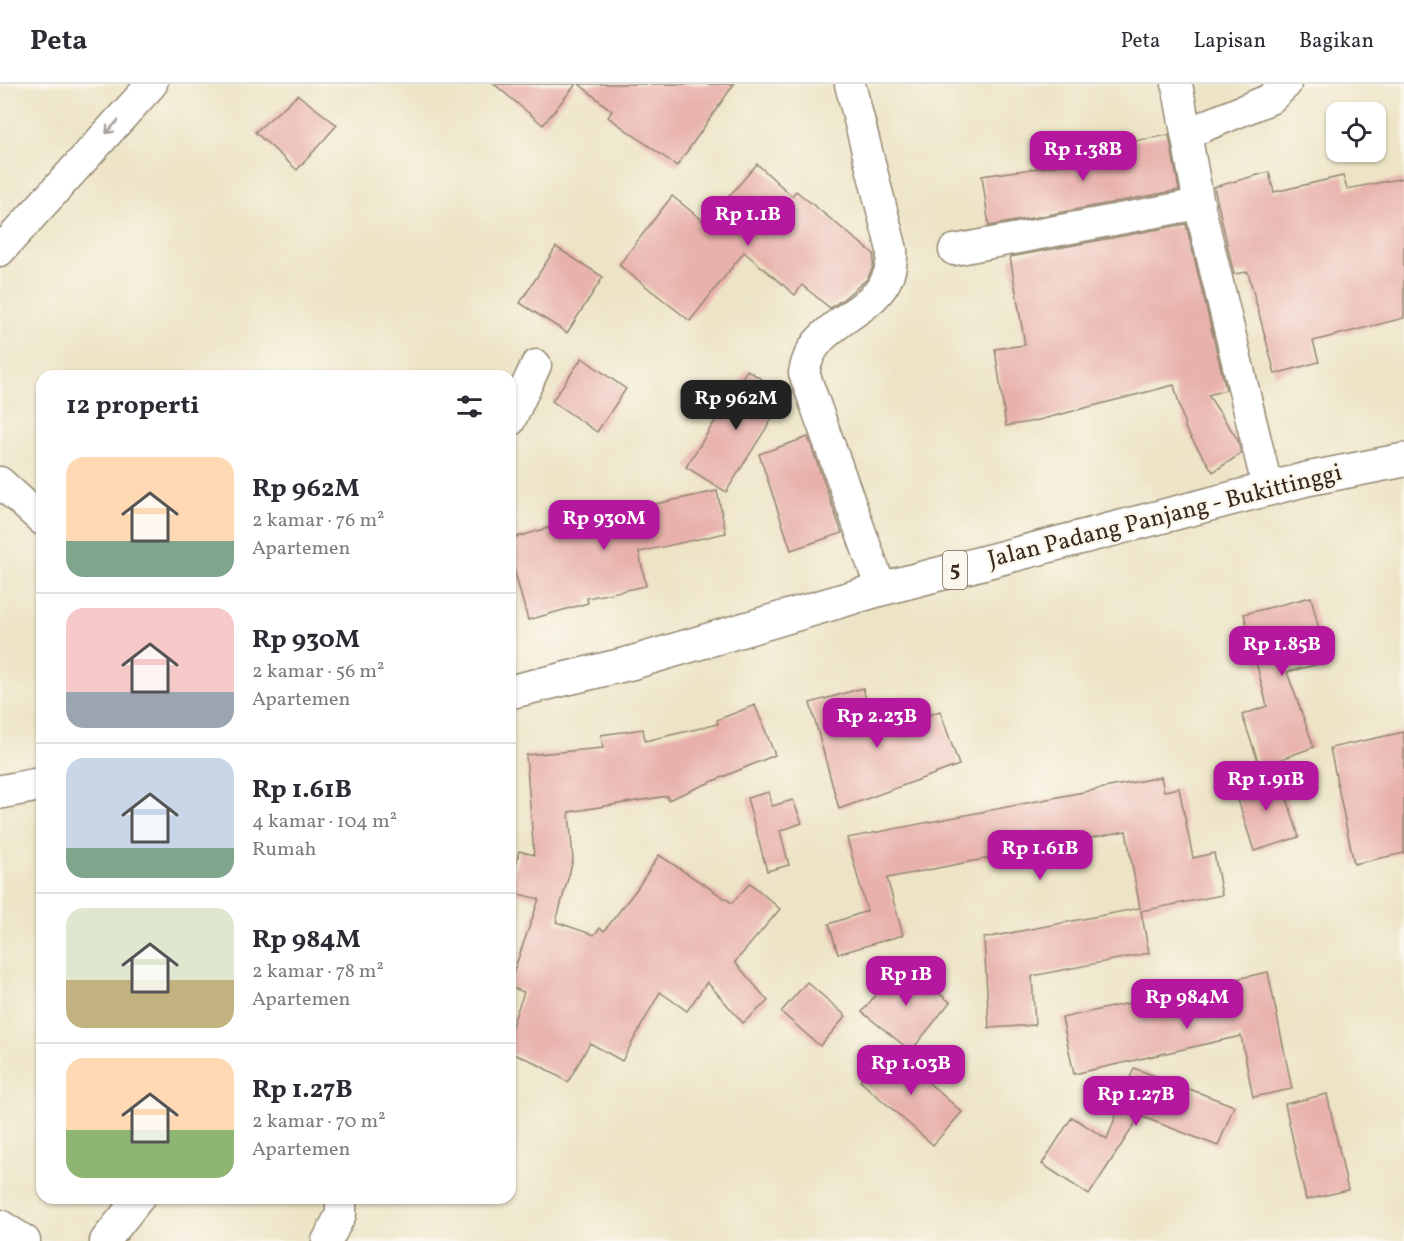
<!DOCTYPE html>
<html lang="id">
<head>
<meta charset="utf-8">
<style>
	:root { --surface:#fff; --page:#f7f7f7; --text:#2b2b33; --muted:#7c7c81; --line:#e1e1e2; --accent:#b5179e }
	body { margin:0; font-family:Vollkorn,serif; background:var(--page); color:var(--text); height:100vh; display:flex; flex-direction:column; font-size:22px; white-space:nowrap }
	* { box-sizing:border-box; margin:0 }
	p { font-size:20px; color:var(--muted) }
	.icon { flex:none; width:33px; height:33px; fill:none; stroke:currentColor; stroke-width:2; stroke-linecap:round; stroke-linejoin:round }
	.map { position:relative; flex:1; overflow:hidden }
	.drawer { position:absolute; left:36px; top:286px; width:480px; height:834px; display:flex; flex-direction:column; background:var(--surface); border-radius:18px; box-shadow:0 2px 4px #0004 }
	.drawer>* { flex:none }
	.tools { position:absolute; left:1326px; top:18px; display:grid; gap:12px }
	.tools a { display:grid; place-items:center; width:60px; height:60px; border-radius:12px; background:var(--surface); box-shadow:0 2px 4px #0004; font-size:30px }
	.price { position:absolute; translate:-50% -51px; padding:0 14px; border-radius:12px; background:var(--accent); color:#fff; font-size:20px; line-height:39px; filter:drop-shadow(0 2px 3px #0008) }
	.price::after { content:''; position:absolute; left:50%; top:36px; width:18px; height:14px; margin-left:-9px; background:inherit; clip-path:polygon(0 0,100% 0,50% 100%) }
	.price.current { background:#222; color:#fff }
	ul { padding:0; list-style:none }
	li { display:flex; align-items:center; gap:18px; height:150px; padding:0 30px }
	li+li { border-top:2px solid var(--line) }
	li span { display:grid; place-items:center; flex:none; width:168px; height:120px; border-radius:18px; color:#555 }
	li>.icon { margin-inline-start:auto }
	span .icon { width:72px; height:72px; fill:#fffc; stroke-width:1 }
	li b { font-size:26px }
	h2 { display:flex; justify-content:space-between; align-items:center; height:72px; padding:0 30px; font-size:26px }
	header { display:flex; align-items:center; gap:36px; box-sizing:border-box; height:84px; padding:0 30px; background:var(--surface); border-bottom:2px solid var(--line) }
	header strong { font-size:28px }
	nav { display:flex; gap:33px; margin-inline-start:auto; font-size:21px }
	.map>svg:first-child { display:block }
	.building { fill:#e8b1ac }
	.lines { fill:none; stroke-linecap:round; stroke-linejoin:round }
	.street-casing { stroke:#948772; stroke-width:33 }
	.highway-casing { stroke:#948772; stroke-width:36 }
	.street { stroke:#fff; stroke-width:30 }
	.highway { stroke:#fff; stroke-width:33 }
	.oneway { stroke:#a79f9a }
	.labels { text-anchor:middle; dominant-baseline:central; stroke-width:5; stroke-linejoin:round; paint-order:stroke }
	.shield { fill:#fbf7ec; stroke:#75685c; stroke-width:1.5 }
	.shield-label { font-size:22px; font-weight:bold; fill:#3b2a1e }
	.street-label { font-size:24px; fill:#3b2a1e; stroke:#fbf7ec }
</style>
</head>
<body>
<header>
<strong>Peta</strong>
<nav><a>Peta</a><a>Lapisan</a><a>Bagikan</a></nav>
</header>
<div class="map">
<svg width="1404" height="1157" viewBox="0 0 1404 1157">
	<rect width="100%" height="100%" fill="#fbf7ec"/>
	<filter id="ink" filterUnits="userSpaceOnUse"><feTurbulence type="fractalNoise" baseFrequency=".0167" numOctaves="2"/><feDisplacementMap in="SourceGraphic" scale="12" xChannelSelector="R" yChannelSelector="G"/><feConvolveMatrix kernelMatrix="1 2 1 2 8 2 1 2 1" color-interpolation-filters="sRGB"/></filter>
	<filter id="wash" filterUnits="userSpaceOnUse"><feTurbulence type="fractalNoise" baseFrequency=".008" numOctaves="4" result="noise"/><feDisplacementMap in="SourceGraphic" scale="24" xChannelSelector="R" yChannelSelector="G"/><feGaussianBlur stdDeviation="1.35" result="paint"/><feColorMatrix in="noise" values="0 0 0 0 0 0 0 0 0 0 0 0 0 0 0 0 0 1.4 0 .05"/><feComposite in="paint" operator="in"/></filter>
	<g filter="url(#wash)">
		<rect width="100%" height="100%" fill="#ede4c6"/>
		<g id="blocks">
			<g class="building">
				<polygon points="494,0 576,0 543,41"/>
				<polygon points="579,0 734,0 677,82 608,33 612,27"/>
				<polygon points="298,11 337,41 297,86 255,48"/>
				<polygon points="1169,51 1179,106 989,142 982,92 1087,77 1085,65"/>
				<polygon points="757,80 792,112 796,107 874,170 873,183 867,195 843,215 830,224 802,201 795,211 744,168 690,237 619,181 672,112 706,139"/>
				<polygon points="1269,88 1274,108 1343,92 1347,105 1404,94 1404,234 1313,257 1319,278 1275,290 1248,188 1234,190 1214,103"/>
				<polygon points="1186,140 1226,306 1208,311 1238,356 1241,370 1213,388 1186,346 1174,301 1035,337 1006,342 995,265 1025,261 1010,173"/>
				<polygon points="556,163 603,193 567,249 520,219"/>
				<polygon points="582,274 626,305 597,348 552,317"/>
				<polygon points="747,286 787,311 726,408 686,383"/>
				<polygon points="808,353 842,449 791,466 759,370"/>
				<polygon points="717,407 726,449 639,468 646,502 587,514 588,519 528,536 510,471 510,455 561,440"/>
				<polygon points="1311,513 1327,578 1287,588 1314,663 1260,683 1242,631 1267,622 1244,530"/>
				<polygon points="863,604 876,650 940,627 959,681 839,725 810,619"/>
				<polygon points="755,621 775,671 668,716 668,712 569,728 573,776 556,838 594,851 600,844 604,847 636,806 659,771 732,819 750,799 780,825 735,878 768,917 743,939 707,898 687,927 660,908 622,977 590,959 568,998 532,977 510,969 510,947 524,908 510,903 510,898 539,815 510,808 519,767 534,771 526,671 603,664 601,651 643,645 645,657 718,640 717,636"/>
				<polygon points="1404,648 1404,769 1354,780 1330,664"/>
				<polygon points="1279,689 1299,753 1254,767 1234,703"/>
				<polygon points="1161,693 1164,707 1179,704 1193,774 1214,769 1222,811 1141,827 1149,869 1032,892 1035,941 989,944 984,854 1140,824 1126,747 887,794 903,851 838,870 829,840 867,827 847,754"/>
				<polygon points="769,708 772,722 793,716 802,739 780,747 789,781 767,787 747,714"/>
				<polygon points="900,879 950,918 911,967 862,928"/>
				<polygon points="1268,888 1292,1005 1253,1013 1241,952 1074,990 1062,934"/>
				<polygon points="807,898 846,932 820,962 781,928"/>
				<polygon points="889,964 962,1028 933,1061 860,997"/>
				<polygon points="1134,984 1234,1022 1218,1062 1140,1032 1089,1111 1042,1080 1072,1033 1107,1055"/>
				<polygon points="1327,1010 1348,1106 1306,1116 1285,1020"/>
			</g>
		</g>
	</g>
	<g filter="url(#ink)">
		<use href="#blocks" fill-opacity="0" stroke="#948772" stroke-width="1.5"/>
		<g class="lines">
			<g class="street-casing">
				<g id="street">
					<path d="M850 0 892 166C895 233 814 227 804 289L881 505"/>
					<polyline points="1177,0 1199,120 1268,406"/>
					<polyline points="1188,49 1270,15 1286,0"/>
					<polyline points="954,166 1199,120"/>
					<polyline points="0,167 152,0"/>
					<polyline points="510,337 536,281"/>
					<polyline points="0,398 42,436"/>
					<polyline points="0,1141 25,1157"/>
					<polyline points="105,1157 139,1114"/>
					<polyline points="327,1157 341,1130 341,1114"/>
				</g>
			</g>
			<g class="highway-casing">
				<g id="highway">
					<polyline points="510,608 631,579 881,505 1307,395 1404,376"/>
					<polyline points="0,708 42,700"/>
				</g>
			</g>
			<use href="#street" class="street"/>
			<use href="#highway" class="highway"/>
		</g>
		<defs><path id="oneway-shaft" d="M-6 0H5M1.5-3L5.5 0L1.5 3" fill="none" stroke-width="1.6" stroke-linecap="round" stroke-linejoin="round" transform="scale(1.5)"/></defs>
		<use class="oneway" href="#oneway-shaft" transform="translate(112 43) rotate(132)"/>
	</g>
	<g class="labels">
		<rect class="shield" x="943" y="467" width="24" height="38" rx="4.5"/>
		<g class="shield-label">
			<text x="955" y="486">5</text>
		</g>
		<g class="street-label">
			<text transform="translate(1165 433) rotate(-14)">Jalan Padang Panjang - Bukittinggi</text>
		</g>
	</g>
</svg>
<div class="tools">
<a><svg class="icon" aria-label="locate" viewBox="0 0 24 24"><circle cx="12" cy="12" r="6"/><path d="M12 2v4M12 18v4M2 12h4M18 12h4"/></svg></a>
</div>
<b class="price" style="left:1083px;top:98px">Rp 1.38B</b>
<b class="price" style="left:748px;top:163px">Rp 1.1B</b>
<b class="price current" style="left:736px;top:347px">Rp 962M</b>
<b class="price" style="left:604px;top:467px">Rp 930M</b>
<b class="price" style="left:1282px;top:593px">Rp 1.85B</b>
<b class="price" style="left:877px;top:665px">Rp 2.23B</b>
<b class="price" style="left:1266px;top:728px">Rp 1.91B</b>
<b class="price" style="left:1040px;top:797px">Rp 1.61B</b>
<b class="price" style="left:906px;top:923px">Rp 1B</b>
<b class="price" style="left:1187px;top:946px">Rp 984M</b>
<b class="price" style="left:911px;top:1012px">Rp 1.03B</b>
<b class="price" style="left:1136px;top:1043px">Rp 1.27B</b>
<section class="drawer">
<h2>12 properti<svg class="icon" aria-label="filters" viewBox="0 0 24 24"><path d="M4 7h16M4 17h16"/><circle cx="9" cy="7" r="2"/><circle cx="15" cy="17" r="2"/></svg></h2>
<ul>
<li><span style="background:linear-gradient(#ffd9b3 70%,#7fa58c 0)"><svg class="icon" aria-label="home" viewBox="0 0 24 24"><path d="M3 11l9-7 9 7M6 9v11h12V9"/></svg></span><div><b>Rp 962M</b><p>2 kamar · 76 m²</p><p>Apartemen</p></div></li>
<li><span style="background:linear-gradient(#f6c9c9 70%,#9aa5b1 0)"><svg class="icon" aria-label="home" viewBox="0 0 24 24"><path d="M3 11l9-7 9 7M6 9v11h12V9"/></svg></span><div><b>Rp 930M</b><p>2 kamar · 56 m²</p><p>Apartemen</p></div></li>
<li><span style="background:linear-gradient(#c9d6e8 75%,#7fa58c 0)"><svg class="icon" aria-label="home" viewBox="0 0 24 24"><path d="M3 11l9-7 9 7M6 9v11h12V9"/></svg></span><div><b>Rp 1.61B</b><p>4 kamar · 104 m²</p><p>Rumah</p></div></li>
<li><span style="background:linear-gradient(#dfe7d0 60%,#c2b280 0)"><svg class="icon" aria-label="home" viewBox="0 0 24 24"><path d="M3 11l9-7 9 7M6 9v11h12V9"/></svg></span><div><b>Rp 984M</b><p>2 kamar · 78 m²</p><p>Apartemen</p></div></li>
<li><span style="background:linear-gradient(#ffd9b3 60%,#8fb573 0)"><svg class="icon" aria-label="home" viewBox="0 0 24 24"><path d="M3 11l9-7 9 7M6 9v11h12V9"/></svg></span><div><b>Rp 1.27B</b><p>2 kamar · 70 m²</p><p>Apartemen</p></div></li>
</ul>
</section>
</div>
</body>
</html>
